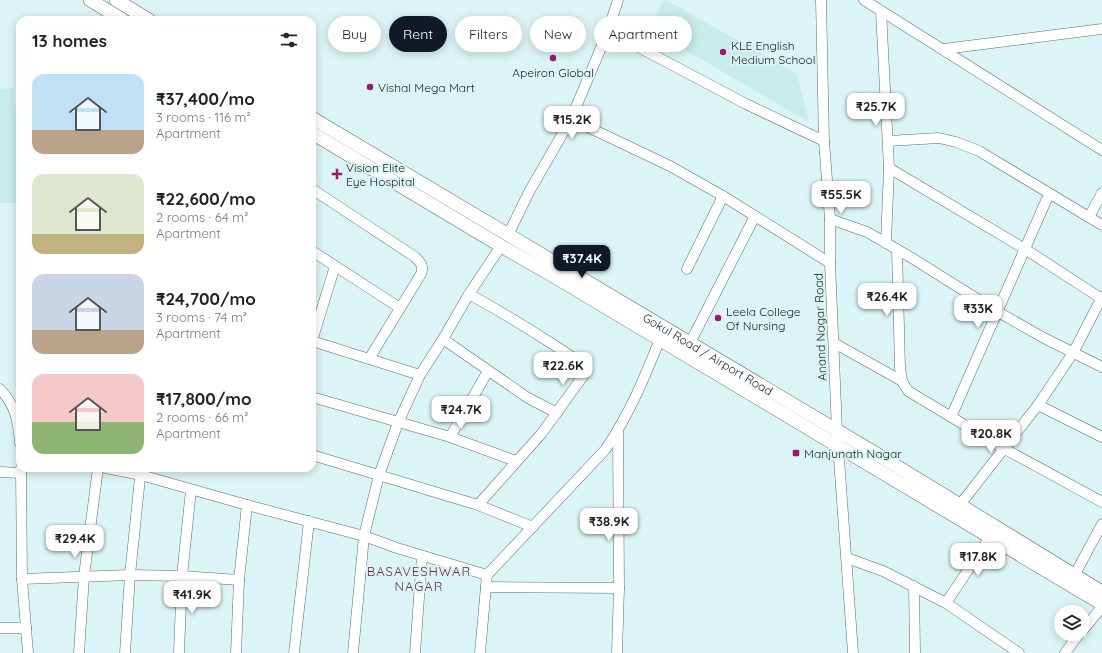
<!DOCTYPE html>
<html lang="en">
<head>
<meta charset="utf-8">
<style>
	:root { --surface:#fff; --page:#f2f2f2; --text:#222; --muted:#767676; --accent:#111827 }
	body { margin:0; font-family:Quicksand,sans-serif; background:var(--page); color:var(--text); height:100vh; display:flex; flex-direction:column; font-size:15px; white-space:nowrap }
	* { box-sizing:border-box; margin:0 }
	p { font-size:13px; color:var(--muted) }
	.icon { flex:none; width:22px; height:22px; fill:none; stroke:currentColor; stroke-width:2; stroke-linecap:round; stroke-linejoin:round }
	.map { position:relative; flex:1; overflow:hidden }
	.drawer { position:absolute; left:16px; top:16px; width:300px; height:456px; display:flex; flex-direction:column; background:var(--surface); border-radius:12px; box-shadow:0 2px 10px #0003 }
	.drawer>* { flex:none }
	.top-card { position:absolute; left:328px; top:16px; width:380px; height:36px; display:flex; gap:8px }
	.fabs { position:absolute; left:1054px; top:605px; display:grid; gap:8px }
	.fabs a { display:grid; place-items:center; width:36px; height:36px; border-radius:50%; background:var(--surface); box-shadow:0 2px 10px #0003; font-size:20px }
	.price { position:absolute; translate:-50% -34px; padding:0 9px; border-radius:8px; background:#fff; color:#222; font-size:13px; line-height:26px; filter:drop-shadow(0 1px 2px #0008) }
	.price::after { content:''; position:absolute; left:50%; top:24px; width:12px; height:9px; margin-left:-6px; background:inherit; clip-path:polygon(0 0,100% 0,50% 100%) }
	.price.current { background:var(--accent); color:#fff }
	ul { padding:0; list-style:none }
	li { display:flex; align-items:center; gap:12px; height:100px; padding:0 16px }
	li span { display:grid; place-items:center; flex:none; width:112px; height:80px; border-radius:12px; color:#555 }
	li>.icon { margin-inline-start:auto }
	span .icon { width:48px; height:48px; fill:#fffc; stroke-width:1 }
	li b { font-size:17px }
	h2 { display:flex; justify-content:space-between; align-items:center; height:48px; padding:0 16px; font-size:17px }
	.pill { padding:0 14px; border-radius:18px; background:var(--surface); box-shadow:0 2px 10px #0003; font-size:14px; line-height:36px }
	.pill.current { background:var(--accent); color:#fff }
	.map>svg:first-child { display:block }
	.built { fill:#c8ebec }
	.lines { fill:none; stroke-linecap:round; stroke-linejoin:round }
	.minor-casing { stroke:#596f70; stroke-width:11 }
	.major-casing { stroke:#596f70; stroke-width:14 }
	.minor { stroke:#fff; stroke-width:10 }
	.major { stroke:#fff; stroke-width:13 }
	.poi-dot { fill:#9d196b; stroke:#dbf4f5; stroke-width:1.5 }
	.labels { text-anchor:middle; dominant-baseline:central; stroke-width:4; stroke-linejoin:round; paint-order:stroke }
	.poi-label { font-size:12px; fill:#172020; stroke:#dbf4f5; text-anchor:start }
	.street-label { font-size:12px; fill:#172020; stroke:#dbf4f5 }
	.neighbourhood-label { font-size:13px; letter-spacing:1px; fill:#6e2e51; stroke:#dbf4f5 }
</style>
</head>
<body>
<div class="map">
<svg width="1102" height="653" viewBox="0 0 1102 653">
	<rect width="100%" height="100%" fill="#dbf4f5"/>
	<g class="built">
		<polygon points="663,0 666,0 797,74 809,122 651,30"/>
		<polygon points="13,88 20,151 20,203 0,203 0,89"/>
	</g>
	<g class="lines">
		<g class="minor-casing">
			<g id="minor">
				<polyline points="821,0 824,141 830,219 830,263 837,431 853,653"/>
				<polyline points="864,0 1102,150"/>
				<polyline points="881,11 889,168 886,243"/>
				<polyline points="608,31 746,104 824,141"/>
				<polyline points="944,49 1102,29"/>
				<polyline points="571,119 670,166 723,196 830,263"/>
				<polyline points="888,141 939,138 956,142 979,151 1102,225"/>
				<polyline points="889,168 1025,249 1102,299"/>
				<path d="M312 189 415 257C421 263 424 266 421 274L369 359"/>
				<polyline points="1089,217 1102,193"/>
				<polyline points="830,219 867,232 912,258 998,312 1044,338 1102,367"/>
				<polyline points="508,235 529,192 571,119 608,31 618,0"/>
				<polyline points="897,249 900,368 902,381 908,391 1003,448 1102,502"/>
				<polyline points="312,251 400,308"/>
				<polyline points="687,269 723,196"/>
				<path d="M469 294C498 310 526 327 554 345 564 352 578 359 585 370L583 376 542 433 478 505"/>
				<polyline points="443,339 528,398 557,413"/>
				<polyline points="312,341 420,375"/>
				<polyline points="312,341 335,266"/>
				<polyline points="690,343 755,216"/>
				<polyline points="834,343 902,381"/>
				<path d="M0 389C16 406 18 421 20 443"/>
				<polyline points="312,397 450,437 516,461"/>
				<polyline points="1038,405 1102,437"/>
				<polyline points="951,417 1049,194"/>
				<polyline points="450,437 488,371"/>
				<polyline points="312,455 478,505 533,527"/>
				<polyline points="21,468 22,579 28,653"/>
				<polyline points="106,468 141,475 247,505 364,536 397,548 487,575"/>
				<polyline points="0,472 21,473"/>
				<polyline points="959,506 1038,405 1073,353 1102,297"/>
				<polyline points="847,558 883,571 946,603 1019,653"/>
				<polyline points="1074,576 1102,524"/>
				<polyline points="22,579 130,575 182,576 239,580"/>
				<polyline points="914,586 915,653"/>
				<polyline points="486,587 619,588"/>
				<polyline points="946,603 990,537"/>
				<polyline points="0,628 26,628"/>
				<polyline points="1083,630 1102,607"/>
				<polyline points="79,653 84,576 98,468"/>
				<polyline points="125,653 130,575 141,468"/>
				<polyline points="179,653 182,576 191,490"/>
				<polyline points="236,653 239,580 247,505"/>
				<polyline points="294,653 309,521"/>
				<polyline points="353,653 364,536 379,475 398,423 420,375 443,339 469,294 501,246"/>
				<polyline points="415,653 422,556"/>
				<path d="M480 653 487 575 605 450C630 414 646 374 662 334"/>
				<polyline points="617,653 619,588 618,431"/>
				<polyline points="1065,653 1079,634"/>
			</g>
		</g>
		<g class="major-casing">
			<g id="major">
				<polyline points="90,0 123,20"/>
				<polyline points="116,0 149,20"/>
				<path id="s1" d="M312 118 880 456 1102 592"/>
				<polyline points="312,133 501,246 562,281 1102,604"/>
			</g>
		</g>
		<use href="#minor" class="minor"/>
		<use href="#major" class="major"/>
	</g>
	<g class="poi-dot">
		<circle cx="723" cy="52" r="4"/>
		<circle cx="553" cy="58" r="4"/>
		<circle cx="370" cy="87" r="4"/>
		<path d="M335 168h4v4h4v4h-4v4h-4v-4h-4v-4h4z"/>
		<circle cx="718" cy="318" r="4"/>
		<rect x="792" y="449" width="8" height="8" rx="2"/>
	</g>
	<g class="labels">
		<g class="poi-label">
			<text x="731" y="45">KLE English<tspan x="731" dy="14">Medium School</tspan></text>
			<text x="553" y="72" text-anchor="middle">Apeiron Global</text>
			<text x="378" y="87">Vishal Mega Mart</text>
			<text x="346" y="167">Vision Elite<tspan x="346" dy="14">Eye Hospital</tspan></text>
			<text x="726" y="311">Leela College<tspan x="726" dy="14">Of Nursing</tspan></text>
			<text x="804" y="453">Manjunath Nagar</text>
		</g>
		<g class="street-label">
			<text transform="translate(820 327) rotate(-92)">Anand Nagar Road</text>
			<text stroke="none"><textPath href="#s1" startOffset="461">Gokul Road / Airport Road</textPath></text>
		</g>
		<g class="neighbourhood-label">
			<text x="419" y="571">BASAVESHWAR<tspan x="419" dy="15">NAGAR</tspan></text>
		</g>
	</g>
</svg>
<div class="fabs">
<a><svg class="icon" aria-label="layers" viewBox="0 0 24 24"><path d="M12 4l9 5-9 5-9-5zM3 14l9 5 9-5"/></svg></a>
</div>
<b class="price" style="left:876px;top:127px">₹25.7K</b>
<b class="price" style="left:572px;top:140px">₹15.2K</b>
<b class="price" style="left:841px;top:215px">₹55.5K</b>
<b class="price current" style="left:582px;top:279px">₹37.4K</b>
<b class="price" style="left:887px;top:317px">₹26.4K</b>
<b class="price" style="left:978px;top:329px">₹33K</b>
<b class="price" style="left:563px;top:386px">₹22.6K</b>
<b class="price" style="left:461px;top:430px">₹24.7K</b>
<b class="price" style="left:991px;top:454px">₹20.8K</b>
<b class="price" style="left:609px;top:542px">₹38.9K</b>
<b class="price" style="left:75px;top:559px">₹29.4K</b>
<b class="price" style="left:978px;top:577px">₹17.8K</b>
<b class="price" style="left:192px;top:615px">₹41.9K</b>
<div class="top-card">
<a class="pill">Buy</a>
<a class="pill current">Rent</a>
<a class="pill">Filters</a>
<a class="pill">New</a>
<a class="pill">Apartment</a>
</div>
<section class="drawer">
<h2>13 homes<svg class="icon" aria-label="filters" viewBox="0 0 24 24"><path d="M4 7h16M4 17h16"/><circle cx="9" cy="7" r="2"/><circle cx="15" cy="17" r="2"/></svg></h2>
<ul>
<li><span style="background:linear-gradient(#bfe0f5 70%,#b9a48a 0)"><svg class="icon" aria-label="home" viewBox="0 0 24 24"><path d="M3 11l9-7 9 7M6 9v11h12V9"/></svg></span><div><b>₹37,400/mo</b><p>3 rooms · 116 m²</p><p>Apartment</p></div></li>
<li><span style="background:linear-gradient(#dfe7d0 75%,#c2b280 0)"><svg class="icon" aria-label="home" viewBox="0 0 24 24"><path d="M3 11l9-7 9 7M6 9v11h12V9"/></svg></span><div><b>₹22,600/mo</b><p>2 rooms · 64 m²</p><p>Apartment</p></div></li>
<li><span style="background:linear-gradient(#c9d6e8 70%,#b9a48a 0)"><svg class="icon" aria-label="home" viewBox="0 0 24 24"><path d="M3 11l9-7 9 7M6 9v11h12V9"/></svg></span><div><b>₹24,700/mo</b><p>3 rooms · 74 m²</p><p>Apartment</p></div></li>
<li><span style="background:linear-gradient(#f6c9c9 60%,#8fb573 0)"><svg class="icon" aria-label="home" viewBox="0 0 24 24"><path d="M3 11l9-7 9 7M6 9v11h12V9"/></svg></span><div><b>₹17,800/mo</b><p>2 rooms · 66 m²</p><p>Apartment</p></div></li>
</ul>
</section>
</div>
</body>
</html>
